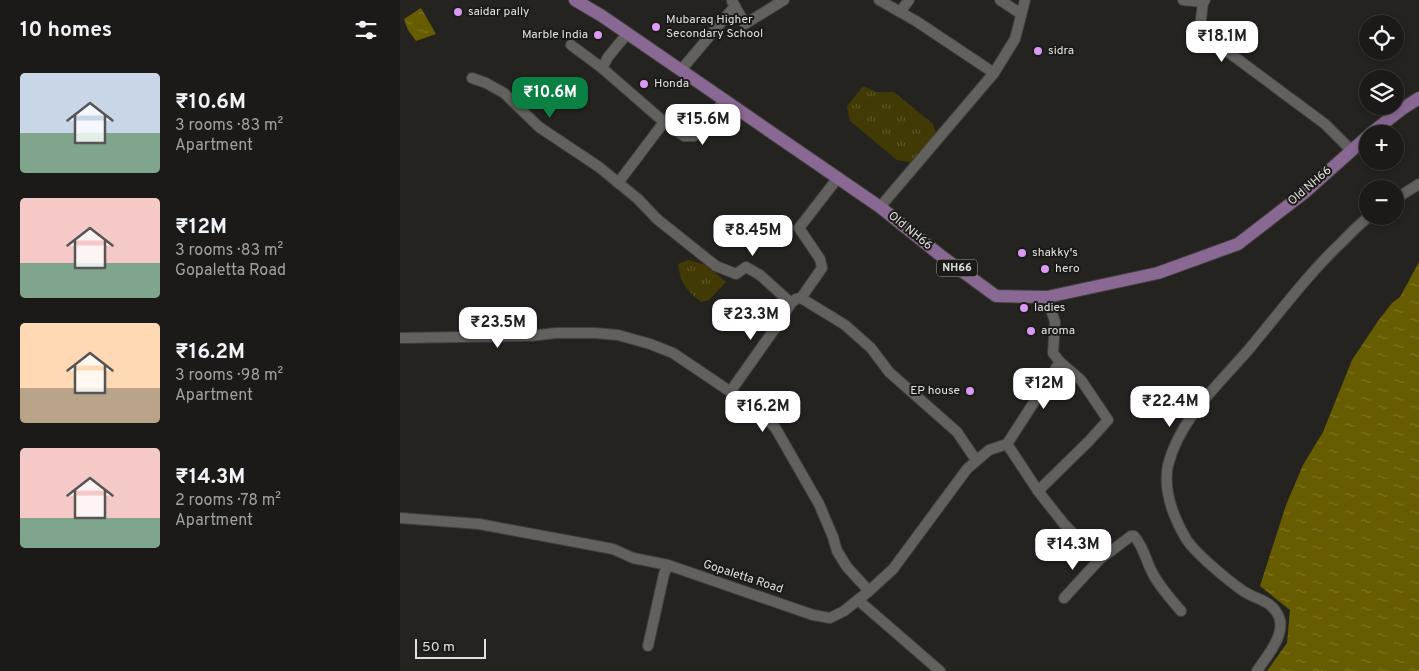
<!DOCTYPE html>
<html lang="en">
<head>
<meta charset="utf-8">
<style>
	:root { --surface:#1b1a18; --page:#242321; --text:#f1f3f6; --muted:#a0a1a2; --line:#393837; --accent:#0b8043 }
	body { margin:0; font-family:Overpass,sans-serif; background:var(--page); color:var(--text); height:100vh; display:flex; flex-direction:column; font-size:19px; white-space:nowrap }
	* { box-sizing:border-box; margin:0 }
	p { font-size:16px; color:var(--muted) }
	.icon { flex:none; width:28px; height:28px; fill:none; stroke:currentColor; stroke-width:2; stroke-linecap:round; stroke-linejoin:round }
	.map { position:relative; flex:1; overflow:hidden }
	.side { display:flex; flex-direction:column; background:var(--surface); width:400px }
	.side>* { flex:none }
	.controls { position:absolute; left:959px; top:15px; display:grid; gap:10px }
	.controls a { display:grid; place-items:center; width:45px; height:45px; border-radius:50%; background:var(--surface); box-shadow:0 2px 8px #0003,0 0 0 1px var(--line); font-size:25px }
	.scale { position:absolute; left:15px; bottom:12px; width:71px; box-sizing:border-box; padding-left:5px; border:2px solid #e0e0dd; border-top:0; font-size:14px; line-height:18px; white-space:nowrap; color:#e0e0dd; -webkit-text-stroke:4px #1a1a17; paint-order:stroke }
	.price { position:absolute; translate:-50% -42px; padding:0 11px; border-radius:10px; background:#fff; color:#222; font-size:16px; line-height:32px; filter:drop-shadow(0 1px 2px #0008) }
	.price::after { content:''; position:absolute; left:50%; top:30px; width:15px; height:11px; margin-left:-8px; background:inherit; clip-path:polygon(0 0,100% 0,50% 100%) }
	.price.current { background:var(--accent); color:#fff }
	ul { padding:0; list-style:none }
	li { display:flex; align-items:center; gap:15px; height:125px; padding:0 20px }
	li span { display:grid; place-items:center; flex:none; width:140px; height:100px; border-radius:5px; color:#555 }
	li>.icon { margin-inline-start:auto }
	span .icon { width:60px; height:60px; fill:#fffc; stroke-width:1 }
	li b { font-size:21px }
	h2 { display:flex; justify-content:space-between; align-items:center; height:60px; padding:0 20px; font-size:21px }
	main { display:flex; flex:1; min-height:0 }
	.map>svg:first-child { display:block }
	.park { fill:url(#park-tufts) }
	.water { fill:url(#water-ripples) }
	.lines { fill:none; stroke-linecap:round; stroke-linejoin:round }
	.minor-casing { stroke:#40403d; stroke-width:12 }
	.major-casing { stroke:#40403d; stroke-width:14 }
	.minor { stroke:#62615d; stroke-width:10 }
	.major { stroke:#896894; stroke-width:12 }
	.poi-dot { fill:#db99f5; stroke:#1a1a17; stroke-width:2 }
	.labels { text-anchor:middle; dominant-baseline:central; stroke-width:4; stroke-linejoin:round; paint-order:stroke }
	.shield { fill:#1a1a17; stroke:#a5a5a2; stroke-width:1 }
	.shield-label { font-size:11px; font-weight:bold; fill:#e0e0dd }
	.poi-label { font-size:12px; fill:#e0e0dd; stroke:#1a1a17; text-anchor:start }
	.street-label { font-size:12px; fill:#e0e0dd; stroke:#1a1a17 }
</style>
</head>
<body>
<main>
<section class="side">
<h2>10 homes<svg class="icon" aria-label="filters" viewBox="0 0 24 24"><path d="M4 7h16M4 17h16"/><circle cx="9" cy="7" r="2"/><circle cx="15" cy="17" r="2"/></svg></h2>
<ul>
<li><span style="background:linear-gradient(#c9d6e8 60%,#7fa58c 0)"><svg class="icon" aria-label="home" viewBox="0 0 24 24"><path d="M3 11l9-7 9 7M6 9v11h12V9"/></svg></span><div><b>₹10.6M</b><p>3 rooms · 83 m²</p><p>Apartment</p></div></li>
<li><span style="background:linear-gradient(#f6c9c9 65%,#7fa58c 0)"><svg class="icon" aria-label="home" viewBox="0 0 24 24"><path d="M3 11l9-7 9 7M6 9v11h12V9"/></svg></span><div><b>₹12M</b><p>3 rooms · 83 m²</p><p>Gopaletta Road</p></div></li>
<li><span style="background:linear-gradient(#ffd9b3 65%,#b9a48a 0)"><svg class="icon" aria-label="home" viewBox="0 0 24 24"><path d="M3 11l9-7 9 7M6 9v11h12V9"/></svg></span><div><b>₹16.2M</b><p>3 rooms · 98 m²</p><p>Apartment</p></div></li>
<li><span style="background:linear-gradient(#f6c9c9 70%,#7fa58c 0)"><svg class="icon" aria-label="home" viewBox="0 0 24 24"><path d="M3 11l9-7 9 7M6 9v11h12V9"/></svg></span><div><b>₹14.3M</b><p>2 rooms · 78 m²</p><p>Apartment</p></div></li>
</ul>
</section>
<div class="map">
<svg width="1019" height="671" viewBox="0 0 1019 671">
	<defs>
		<pattern id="park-tufts" width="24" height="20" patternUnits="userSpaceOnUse" patternTransform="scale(1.25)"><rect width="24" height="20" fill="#413a04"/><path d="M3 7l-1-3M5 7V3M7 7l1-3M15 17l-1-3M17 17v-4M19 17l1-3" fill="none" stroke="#5c5628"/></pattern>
		<pattern id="water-ripples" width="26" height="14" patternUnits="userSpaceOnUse" patternTransform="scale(1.25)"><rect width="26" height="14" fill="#675c00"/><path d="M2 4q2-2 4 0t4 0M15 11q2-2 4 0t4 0" fill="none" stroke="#7c7325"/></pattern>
	</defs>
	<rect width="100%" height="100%" fill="#242320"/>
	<g class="park">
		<polygon points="463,86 476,92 494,92 533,124 537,136 513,163 497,160 450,121 447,106"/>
		<path d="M288 260 306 265 326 282 309 300 301 302C286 289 281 285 278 264Z"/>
	</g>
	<g class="water">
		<polygon points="21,8 36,34 16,41 8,30 4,19"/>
		<polygon points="1019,262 1019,671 867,671 887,643 890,610 860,586 886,505 903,465 923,432 952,360 978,321 992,303 1000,297"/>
	</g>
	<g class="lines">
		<g class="minor-casing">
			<g id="minor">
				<polyline points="479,0 516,21 594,73"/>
				<polyline points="600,0 621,14"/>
				<polyline points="783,0 803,2 805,0"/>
				<polyline points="332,1 345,24 384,0"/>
				<polyline points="803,2 800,28 824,49 925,124 951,150"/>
				<polyline points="500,12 509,0"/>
				<polyline points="227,34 208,57 202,68 264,122 284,136 294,136 318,109 323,100"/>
				<polyline points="171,45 202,68"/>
				<polyline points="281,70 335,6"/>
				<polyline points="72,78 86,83 104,93 139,127 199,167 238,199 257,219 316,266 336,274 346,267 360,275 391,303 396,299 401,298 422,268 420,259 399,228 437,179"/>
				<polyline points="218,183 264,122"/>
				<polyline points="995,199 1019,184"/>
				<polyline points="480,207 594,73 615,39 625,0"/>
				<polyline points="401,298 445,325 471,348 489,372 557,432 576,460"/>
				<polyline points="0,338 130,336 156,333 195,333 218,335 250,344 273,353 362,413 376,429 419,504 433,537 437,551 447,567 469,591"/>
				<polyline points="330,392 381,320 391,303"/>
				<path d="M607 444 638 491 664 524 699 560 731 536H734C743 546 745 557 750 568 757 584 770 598 781 611"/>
				<polyline points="607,444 660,362"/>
				<polyline points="638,491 689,441 708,420 681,380 660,362 653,353 655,322 647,297"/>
				<polyline points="0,518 79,524 213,549 233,558 268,565 413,615 430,618 444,611 469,591 493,569 567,469 589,450 607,444"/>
				<polyline points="664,598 699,560"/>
				<polyline points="458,600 540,671"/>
				<polyline points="248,646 264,574 268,565"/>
				<path d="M857 671C866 657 886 635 879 617 872 600 857 600 843 591 829 581 793 552 785 537 773 516 763 489 768 465 780 418 820 383 850 348 880 312 908 274 942 242 951 233 960 223 970 216"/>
			</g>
		</g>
		<g class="major-casing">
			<g id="major">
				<polyline points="175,0 202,16 480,207 540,255 596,296 647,297 758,273 838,244 904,193 968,136"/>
				<polyline points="970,134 1002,109 1019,98"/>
			</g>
		</g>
		<use href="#minor" class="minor"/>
		<use href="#major" class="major"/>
	</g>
	<g class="poi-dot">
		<circle cx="58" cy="12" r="5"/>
		<circle cx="256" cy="27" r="5"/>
		<circle cx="198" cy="35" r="5"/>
		<circle cx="638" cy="51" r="5"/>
		<circle cx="244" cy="84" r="5"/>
		<circle cx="622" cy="253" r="5"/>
		<circle cx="645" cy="269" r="5"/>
		<circle cx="624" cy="308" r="5"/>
		<circle cx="631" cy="331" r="5"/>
		<circle cx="570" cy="391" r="5"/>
	</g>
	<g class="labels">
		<rect class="shield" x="537" y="259.5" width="40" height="17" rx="4"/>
		<g class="shield-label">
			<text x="557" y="268">NH66</text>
		</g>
		<g class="poi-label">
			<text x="68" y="12">saidar pally</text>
			<text x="266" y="20">Mubaraq Higher<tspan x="266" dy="14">Secondary School</tspan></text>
			<text x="188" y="35" text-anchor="end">Marble India</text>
			<text x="648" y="51">sidra</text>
			<text x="254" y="84">Honda</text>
			<text x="632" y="253">shakky's</text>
			<text x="655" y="269">hero</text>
			<text x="634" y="308">ladies</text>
			<text x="641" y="331">aroma</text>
			<text x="560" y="391" text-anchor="end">EP house</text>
		</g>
		<g class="street-label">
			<text transform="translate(910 186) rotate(-41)">Old NH66</text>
			<text transform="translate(510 231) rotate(39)">Old NH66</text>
			<text transform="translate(343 577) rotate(18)">Gopaletta Road</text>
		</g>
	</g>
</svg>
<div class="controls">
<a><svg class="icon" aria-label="locate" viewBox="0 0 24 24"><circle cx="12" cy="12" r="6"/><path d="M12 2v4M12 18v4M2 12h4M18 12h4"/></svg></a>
<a><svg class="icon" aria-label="layers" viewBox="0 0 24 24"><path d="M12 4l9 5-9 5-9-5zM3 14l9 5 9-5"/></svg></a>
<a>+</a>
<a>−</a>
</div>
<div class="scale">50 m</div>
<b class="price" style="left:822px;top:63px">₹18.1M</b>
<b class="price current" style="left:150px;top:119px">₹10.6M</b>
<b class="price" style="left:303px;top:146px">₹15.6M</b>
<b class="price" style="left:353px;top:257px">₹8.45M</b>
<b class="price" style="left:351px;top:341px">₹23.3M</b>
<b class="price" style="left:98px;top:349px">₹23.5M</b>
<b class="price" style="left:644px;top:410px">₹12M</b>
<b class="price" style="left:770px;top:428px">₹22.4M</b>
<b class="price" style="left:363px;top:433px">₹16.2M</b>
<b class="price" style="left:673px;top:571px">₹14.3M</b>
</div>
</main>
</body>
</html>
